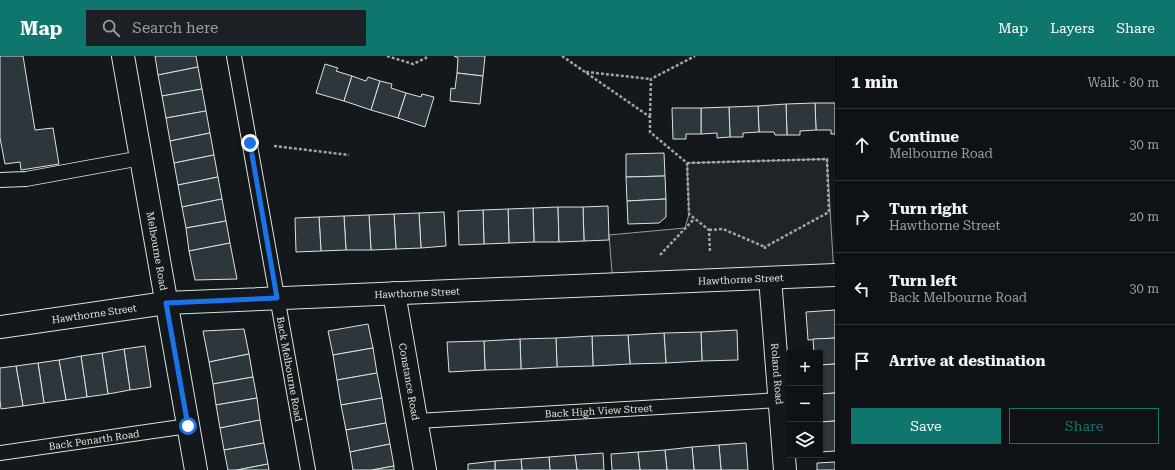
<!DOCTYPE html>
<meta charset="utf-8">
<style>
body{margin:0;font-family:"Roboto Serif",serif;background:#1d2022;color:#f1f3f6}
.controls{position:absolute;right:12px;bottom:12px;display:grid;overflow:hidden;border-radius:0px;box-shadow:0 1px 3px #0004}
.controls button{width:36px;height:36px;display:grid;place-items:center;padding:0;border:0;border-bottom:1px solid #2f3234;background:#0f1215;color:#f1f3f6;font:20px sans-serif}
.stop{position:absolute;width:12px;height:12px;margin:-9px;border:3px solid #1a73e8;border-radius:50%;background:#fff}
.stop.end{background:#1a73e8;border-color:#fff;box-shadow:0 1px 4px #0008}
.list{margin:0;padding:0;list-style:none}
h2{display:flex;justify-content:space-between;align-items:center;height:52px;margin:0;padding:0 16px;font-size:17px}
h2 small{font-size:13px;font-weight:400;color:#9b9ea0}
.list li{display:grid;grid-template-columns:26px 1fr auto;gap:12px;align-items:center;box-sizing:border-box;height:72px;padding:0 16px;border-top:1px solid #2f3234}
.list b{display:block;font-size:15px;white-space:nowrap}
.list p{margin:0;font-size:13px;white-space:nowrap;color:#9b9ea0}
.list em{font-size:13px;font-style:normal;color:#9b9ea0}
.actions{display:flex;gap:8px;padding:12px 16px}
.actions a{flex:1;padding:9px 0;border:1px solid #0f766e;border-radius:0px;text-align:center;font-size:14px;color:#0f766e}
.actions .main{background:#0f766e;color:#fff}
.icon{flex:none;width:22px;height:22px;fill:none;stroke:currentColor;stroke-width:2;stroke-linecap:round;stroke-linejoin:round}
.map{position:relative;flex:none;width:835px;height:414px;overflow:hidden}
header{display:flex;align-items:center;gap:24px;box-sizing:border-box;height:56px;padding:0 20px;background:#0f766e;color:#fff}
header strong{font-size:19px}
nav{display:flex;gap:22px;margin-inline-start:auto;font-size:14px}
.search{width:280px;height:36px;background:#1d2022;display:flex;align-items:center;gap:10px;box-sizing:border-box;padding:0 14px;border-radius:0px;color:#9b9ea0;font-size:15px}
main{display:flex}
aside{flex:1;background:#0f1215}
.map>svg:first-child{display:block}
.green{fill:#202428;stroke:#939e99}
.building{fill:#2c363c;stroke:#d8e6dc}
.lines{fill:none;stroke-linecap:round;stroke-linejoin:round}
.service-casing{stroke:#d8e6dc;stroke-width:16}
.minor-casing{stroke:#d8e6dc;stroke-width:24}
.path{stroke:#9da8a2;stroke-width:2.5;stroke-dasharray:3 2;stroke-linecap:butt}
.service{stroke:#14181c;stroke-width:14}
.minor{stroke:#14181c;stroke-width:22}
.route{stroke:#1a73e8;stroke-width:5}
.labels{text-anchor:middle;stroke-width:3;stroke-linejoin:round;paint-order:stroke}
.street-label{font-size:10px;fill:#d8e6dc;stroke:#14181c}
</style>
<header>
<strong>Map</strong>
<div class="search"><svg class="icon" aria-label="search" viewBox="0 0 24 24"><circle cx="10" cy="10" r="6"/><path d="M15 15l6 6"/></svg>Search here</div>
<nav><a>Map</a><a>Layers</a><a>Share</a></nav>
</header>
<main>
<div class="map">
<svg width="835" height="414" viewBox="0 0 835 414">
<rect width="100%" height="100%" fill="#14181c"/>
<polygon class="green" points="827,103 834,219 613,228 609,179 685,172 689,158 687,107"/>
<g class="building">
<polygon points="0,0 23,0 35,74 53,72 59,108 21,114 20,106 5,108 0,82"/>
<polygon points="155,0 196,0 198,11 158,19"/>
<polygon points="454,0 485,0 483,20 457,17 458,2"/>
<polygon points="325,8 338,12 336,15 352,20 344,45 316,37"/>
<polygon points="198,11 202,33 162,40 158,19"/>
<polygon points="457,17 483,20 480,48 450,45 451,32 455,33"/>
<polygon points="352,20 366,25 368,21 380,25 371,54 344,45"/>
<polygon points="380,25 392,28 391,32 406,37 398,62 371,54"/>
<polygon points="202,33 206,55 166,62 162,40"/>
<polygon points="406,37 421,41 422,38 434,41 425,71 398,62"/>
<polygon points="815,47 835,47 835,78 831,78 831,74 816,74"/>
<polygon points="815,47 816,74 800,75 800,79 787,79 786,48"/>
<polygon points="786,48 787,79 775,79 774,76 759,76 758,50"/>
<polygon points="758,50 759,76 743,77 743,81 730,81 729,51"/>
<polygon points="729,51 730,81 717,82 717,77 701,78 701,52"/>
<polygon points="672,52 701,52 701,78 686,78 686,83 673,83"/>
<polygon points="206,55 210,77 170,85 166,62"/>
<polygon points="210,77 214,99 174,107 170,85"/>
<polygon points="664,97 665,120 626,121 626,98"/>
<polygon points="214,99 218,121 178,129 174,107"/>
<polygon points="665,120 666,143 627,145 626,121"/>
<polygon points="218,121 222,143 182,151 178,129"/>
<polygon points="222,143 226,165 186,172 182,151"/>
<polygon points="666,143 666,161 659,167 628,168 627,145"/>
<polygon points="608,150 609,184 584,185 583,151"/>
<polygon points="558,151 559,186 534,186 533,152"/>
<polygon points="558,151 583,151 584,185 559,186"/>
<polygon points="533,152 534,186 509,187 508,153"/>
<polygon points="508,153 509,187 484,188 483,154"/>
<polygon points="483,154 484,188 459,189 458,155"/>
<polygon points="444,156 446,190 421,192 419,157"/>
<polygon points="419,157 421,192 396,193 394,158"/>
<polygon points="394,158 396,193 371,194 369,159"/>
<polygon points="369,159 371,194 346,194 344,160"/>
<polygon points="344,160 346,194 321,195 319,161"/>
<polygon points="319,161 321,195 296,196 295,162"/>
<polygon points="226,165 230,187 189,195 186,172"/>
<polygon points="230,187 237,223 195,224 189,195"/>
<polygon points="835,254 835,282 808,284 806,256"/>
<polygon points="368,268 373,292 333,299 328,275"/>
<polygon points="244,273 249,298 209,306 203,275"/>
<polygon points="737,274 738,304 702,305 701,276"/>
<polygon points="701,276 702,305 666,307 664,277"/>
<polygon points="664,277 666,307 630,308 628,279"/>
<polygon points="628,279 630,308 593,310 592,280"/>
<polygon points="592,280 593,310 557,311 556,282"/>
<polygon points="556,282 557,311 521,313 520,283"/>
<polygon points="835,282 835,308 820,309 820,297 814,297 813,283"/>
<polygon points="520,283 521,313 485,314 484,285"/>
<polygon points="484,285 485,314 449,316 447,286"/>
<polygon points="145,290 151,331 130,334 124,293"/>
<polygon points="373,292 377,317 337,324 333,299"/>
<polygon points="124,293 130,334 108,338 102,297"/>
<polygon points="102,297 108,338 87,341 81,300"/>
<polygon points="249,298 253,321 213,328 209,306"/>
<polygon points="81,300 87,341 66,344 59,304"/>
<polygon points="59,304 66,344 44,347 38,307"/>
<polygon points="38,307 44,347 23,350 16,310"/>
<polygon points="835,308 835,337 820,338 820,309"/>
<polygon points="16,310 23,350 1,353 0,344 0,312"/>
<polygon points="377,317 382,342 341,349 337,324"/>
<polygon points="253,321 257,342 216,349 213,328"/>
<polygon points="835,337 835,365 820,366 820,338"/>
<polygon points="257,342 260,364 220,372 216,349"/>
<polygon points="382,342 386,367 346,374 341,349"/>
<polygon points="260,364 264,387 224,394 220,372"/>
<polygon points="835,365 835,395 820,396 820,366"/>
<polygon points="386,367 390,388 350,396 346,374"/>
<polygon points="264,387 268,408 237,414 228,414 224,394"/>
<polygon points="746,387 748,414 721,414 719,389"/>
<polygon points="390,388 394,410 372,414 353,414 350,396"/>
<polygon points="719,389 721,414 694,414 692,391"/>
<polygon points="692,391 694,414 667,414 665,394"/>
<polygon points="665,394 667,414 640,414 638,396"/>
<polygon points="638,396 640,414 612,414 611,398"/>
<polygon points="603,397 604,414 577,414 575,399"/>
<polygon points="575,399 577,414 550,414 549,401"/>
<polygon points="549,401 550,414 522,414 521,403"/>
<polygon points="521,403 522,414 495,414 495,405"/>
<polygon points="495,405 495,414 468,414 468,408"/>
<polygon points="835,406 835,414 817,414 817,407"/>
<polygon points="268,408 269,414 237,414"/>
<polygon points="394,410 394,414 372,414"/>
</g>
<g class="lines">
<defs>
<g id="service">
<path id="s1" d="M234,0L308,414"/>
<polyline points="0,124 26,123 141,102"/>
<path id="s2" d="M417,365L780,344"/>
<path id="s3" d="M0,397L188,370"/>
</g>
<g id="minor">
<path id="s4" d="M123,0L196,414"/>
<path id="s5" d="M770,222L785,414"/>
<path id="s6" d="M394,237L425,414"/>
<path id="s7" d="M0,271L166,247L835,219"/>
</g>
</defs>
<use href="#service" class="service-casing"/>
<use href="#minor" class="minor-casing"/>
<g class="path">
<polyline points="387,0 413,8 426,2 426,0"/>
<polyline points="562,0 650,61 650,76 687,107 689,158 709,174 710,197"/>
<polyline points="586,16 651,23"/>
<polyline points="650,60 651,23 695,0"/>
<polyline points="274,90 349,99"/>
<polyline points="687,107 827,103 829,156 765,191 765,195"/>
<polyline points="709,174 723,173 765,191"/>
<polyline points="660,199 694,163"/>
</g>
<use href="#service" class="service"/>
<use href="#minor" class="minor"/>
</g>
<g class="lines">
<polyline class="route" points="188,370 166,247 277,242 250,87"/>
</g>
<g class="labels">
<g class="street-label">
<text dy="4" stroke="none"><textPath href="#s4" startOffset="198">Melbourne Road</textPath></text>
<text dy="4" stroke="none"><textPath href="#s7" startOffset="743">Hawthorne Street</textPath></text>
<text dy="4" stroke="none"><textPath href="#s7" startOffset="419">Hawthorne Street</textPath></text>
<text dy="4" stroke="none"><textPath href="#s7" startOffset="95">Hawthorne Street</textPath></text>
<text dy="4" stroke="none"><textPath href="#s1" startOffset="318">Back Melbourne Road</textPath></text>
<text dy="4" stroke="none"><textPath href="#s5" startOffset="96">Roland Road</textPath></text>
<text dy="4" stroke="none"><textPath href="#s6" startOffset="90">Constance Road</textPath></text>
<text dy="4" stroke="none"><textPath href="#s2" startOffset="182">Back High View Street</textPath></text>
<text dy="4" stroke="none"><textPath href="#s3" startOffset="95">Back Penarth Road</textPath></text>
</g>
</g>
</svg>
<div class="controls">
<button>+</button>
<button>−</button>
<button><svg class="icon" aria-label="layers" viewBox="0 0 24 24"><path d="M12 4l9 5-9 5-9-5zM3 14l9 5 9-5"/></svg></button>
</div>
<div class="stop" style="left:188px;top:370px"></div>
<div class="stop end" style="left:250px;top:87px"></div>
</div>
<aside>
<h2>1 min<small>Walk · 80 m</small></h2>
<ul class="list">
<li><svg class="icon" aria-label="ahead" viewBox="0 0 24 24"><path d="M12 20V5M6 11l6-6 6 6"/></svg><div><b>Continue</b><p>Melbourne Road</p></div><em>30 m</em></li>
<li><svg class="icon" aria-label="right" viewBox="0 0 24 24"><path d="M7 20v-9h11M14 6l5 5-5 5"/></svg><div><b>Turn right</b><p>Hawthorne Street</p></div><em>20 m</em></li>
<li><svg class="icon" aria-label="left" viewBox="0 0 24 24"><path d="M17 20v-9H6M10 6l-5 5 5 5"/></svg><div><b>Turn left</b><p>Back Melbourne Road</p></div><em>30 m</em></li>
<li><svg class="icon" aria-label="arrive" viewBox="0 0 24 24"><path d="M6 21V4h12l-3 4 3 4H6"/></svg><div><b>Arrive at destination</b></div></li>
</ul>
<div class="actions"><a class="main">Save</a><a>Share</a></div>
</aside>
</main>
